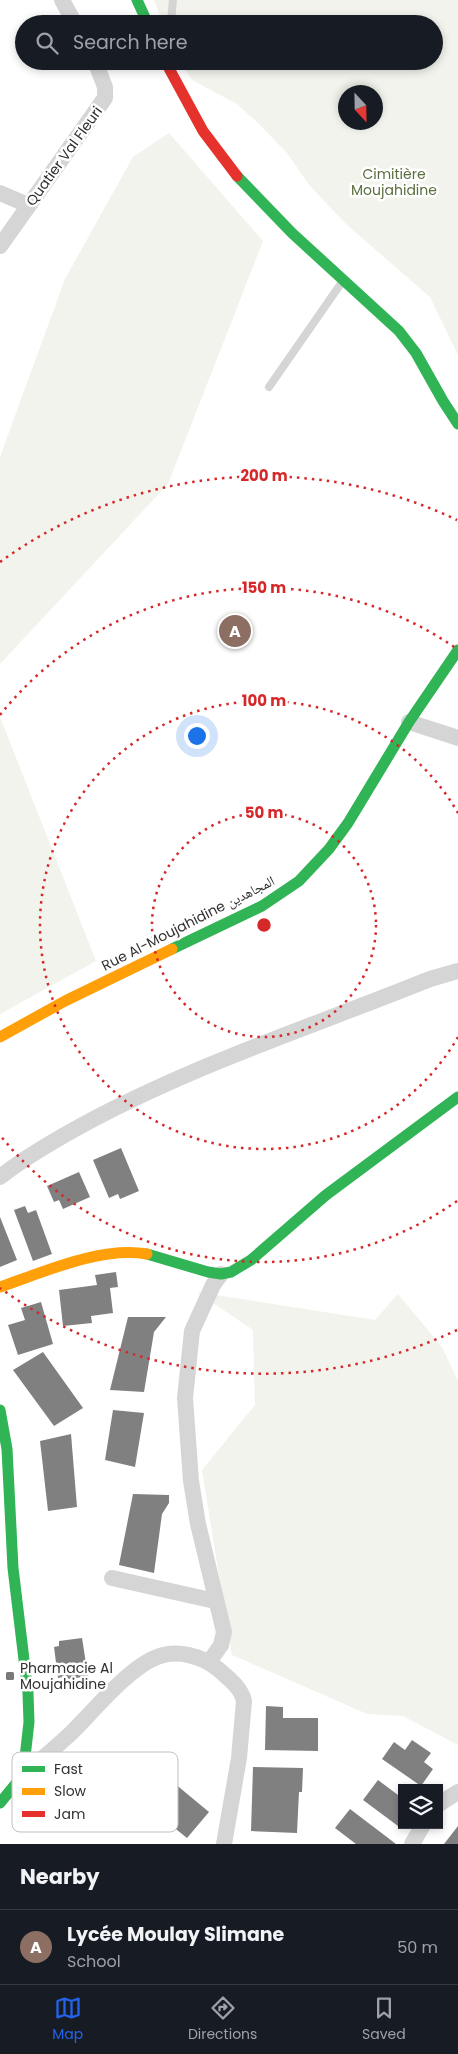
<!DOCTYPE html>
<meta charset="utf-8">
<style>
body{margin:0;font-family:Poppins,"Noto Naskh Arabic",sans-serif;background:#20242c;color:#f1f3f6}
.controls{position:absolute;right:15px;bottom:15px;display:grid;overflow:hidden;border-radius:0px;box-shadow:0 2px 8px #0003}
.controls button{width:45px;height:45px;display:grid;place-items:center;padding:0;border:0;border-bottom:1px solid #363941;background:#171b24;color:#f1f3f6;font:25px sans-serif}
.compass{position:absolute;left:338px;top:85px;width:45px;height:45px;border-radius:50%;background:#171b24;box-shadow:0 2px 8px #0003;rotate:158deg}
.you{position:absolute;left:196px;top:735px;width:18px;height:18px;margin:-12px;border:4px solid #fff;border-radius:50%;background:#1a73e8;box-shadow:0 0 0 8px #1a73e833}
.badge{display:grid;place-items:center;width:32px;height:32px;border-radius:50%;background:#2563eb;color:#fff;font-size:16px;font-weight:700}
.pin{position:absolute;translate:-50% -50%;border:2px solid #fff;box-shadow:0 1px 5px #0006}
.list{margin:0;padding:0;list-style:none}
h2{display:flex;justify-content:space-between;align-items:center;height:65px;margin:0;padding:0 20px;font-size:21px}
h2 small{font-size:16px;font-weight:400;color:#9ea1a6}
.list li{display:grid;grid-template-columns:32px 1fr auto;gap:15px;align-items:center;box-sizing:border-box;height:75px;padding:0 20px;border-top:1px solid #363941}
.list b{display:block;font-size:19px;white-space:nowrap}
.list p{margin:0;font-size:16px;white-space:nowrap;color:#9ea1a6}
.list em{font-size:16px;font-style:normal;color:#9ea1a6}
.icon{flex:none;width:28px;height:28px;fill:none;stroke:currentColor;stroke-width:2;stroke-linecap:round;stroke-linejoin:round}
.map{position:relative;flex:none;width:458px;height:1844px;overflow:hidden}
.search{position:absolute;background:#171b24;box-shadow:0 2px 8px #0003;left:15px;right:15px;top:15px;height:55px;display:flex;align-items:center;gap:12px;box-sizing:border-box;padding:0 18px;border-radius:28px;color:#9ea1a6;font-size:19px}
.sheet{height:140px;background:#171b24}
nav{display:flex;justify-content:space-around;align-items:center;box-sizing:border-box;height:70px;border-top:1px solid #363941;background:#171b24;font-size:14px;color:#9ea1a6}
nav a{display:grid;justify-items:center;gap:2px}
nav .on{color:#2563eb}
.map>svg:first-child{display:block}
.green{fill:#f1f3ec;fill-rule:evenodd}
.building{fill:#808080}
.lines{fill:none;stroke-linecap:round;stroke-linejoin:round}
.lane{stroke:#d5d5d5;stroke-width:8}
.street{stroke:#d5d5d5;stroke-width:16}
.fast{stroke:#30b455;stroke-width:11}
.slow{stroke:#ff9f0a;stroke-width:11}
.jam{stroke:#e5322d;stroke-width:11}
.ring{fill:none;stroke:#d62828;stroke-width:2.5;stroke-dasharray:2.5 5}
.poi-dot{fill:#797979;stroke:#fff;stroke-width:2}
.labels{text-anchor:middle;stroke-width:5;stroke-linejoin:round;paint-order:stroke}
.street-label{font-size:14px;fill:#313131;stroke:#fff}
.park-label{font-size:14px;fill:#5a6d3e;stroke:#fff}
.poi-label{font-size:14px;fill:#313131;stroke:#fff;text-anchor:start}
.key{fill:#fff;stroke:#c1c1c1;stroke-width:1}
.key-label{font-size:14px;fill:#313131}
.centre{fill:#d62828;stroke:#fff;stroke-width:2.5}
.ring-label{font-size:15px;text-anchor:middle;font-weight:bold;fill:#d62828;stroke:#fff;stroke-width:5;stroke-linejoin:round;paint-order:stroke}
</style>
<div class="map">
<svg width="458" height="1844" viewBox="0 0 458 1844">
<rect width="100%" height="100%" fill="#fff"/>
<g class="green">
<path d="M154,0H458V355L430,297L347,225L310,186L287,153L258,123L237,104L192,80L180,61H434V24H163ZM346,92H376V122H346Z"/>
<polygon points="169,133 263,241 168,484 0,664 0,457 65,279 133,157"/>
<polygon points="0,717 96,961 0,1014"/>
<polygon points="197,1292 375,1320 398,1294 442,1347 458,1381 458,1745 403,1716 367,1714 232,1655 202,1470 255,1405 253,1330"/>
</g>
<g class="building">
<polygon points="121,1148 139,1191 120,1199 118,1194 109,1198 93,1160"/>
<polygon points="79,1172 90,1197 63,1209 59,1200 54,1202 47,1186"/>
<polygon points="25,1206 28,1213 36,1210 52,1254 33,1261 14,1210"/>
<polygon points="0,1217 17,1260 0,1267"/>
<polygon points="116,1272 118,1287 110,1288 113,1313 91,1316 92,1323 63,1326 59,1290 97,1285 95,1275"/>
<polygon points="41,1302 53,1344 18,1355 8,1325 25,1320 21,1308"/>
<polygon points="128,1317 166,1317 154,1332 144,1392 110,1390"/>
<polygon points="43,1352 83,1408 54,1426 13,1370"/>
<polygon points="113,1410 144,1413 135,1467 105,1460"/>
<polygon points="71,1434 77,1507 48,1511 40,1441"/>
<polygon points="133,1494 169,1495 169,1503 162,1514 154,1573 119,1565"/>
<polygon points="82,1638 88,1676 64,1680 63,1677 58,1678 54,1647 59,1646 59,1641"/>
<polygon points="266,1706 283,1707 283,1718 318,1718 318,1751 265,1750"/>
<polygon points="412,1740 431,1753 424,1762 433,1769 421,1786 382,1759 394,1742 405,1750"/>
<polygon points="253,1767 303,1768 302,1792 299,1792 297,1833 251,1831"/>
<polygon points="168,1778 209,1812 187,1838 146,1805"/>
<polygon points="378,1780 402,1798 402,1822 398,1826 363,1800"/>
<polygon points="350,1809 396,1844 356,1844 335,1828"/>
<polygon points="458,1826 458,1844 444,1844"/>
</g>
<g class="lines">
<g class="lane">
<polyline points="169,24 171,21 173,0"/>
<polyline points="269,387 342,282"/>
</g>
<g class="street">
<polyline points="62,0 75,24"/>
<polyline points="0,193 28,205"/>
<polyline points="0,246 105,98 105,87 95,61"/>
<polyline points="409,722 458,738"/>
<path d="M0,1177C24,1158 50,1143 77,1128C189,1066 311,1027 430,979L458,971"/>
<polyline points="112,1578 215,1601"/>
<polyline points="209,1662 221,1645 224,1632 198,1524 191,1481 185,1398 192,1331 213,1285 221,1274"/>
<path d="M23,1775C38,1762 54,1749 69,1735C92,1713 128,1668 157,1657C177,1649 202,1656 218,1669C228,1678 241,1687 244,1701L239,1758L224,1844"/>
<polyline points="439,1804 458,1792"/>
<polyline points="412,1844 423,1825"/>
</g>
<g class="fast">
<polyline points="137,0 148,24"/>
<polyline points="237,176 292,233 399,331 416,353 443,401 458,424"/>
<polyline points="172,949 262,906 299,881 329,849 348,823 409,722 458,650"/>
<polyline points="147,1254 208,1272 221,1274 231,1272 251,1260 326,1195 458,1097"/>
<polyline points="0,1410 7,1449 13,1568 28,1693 29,1722 23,1775 0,1803"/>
</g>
<g class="slow">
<polyline points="0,1037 65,1001 172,949"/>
<path d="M0,1287C44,1272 101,1246 147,1254"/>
</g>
<polyline class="jam" points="165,61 203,131 237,176"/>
</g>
<g class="ring">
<circle cx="264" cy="925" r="112"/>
<path d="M458 1037A224 224 0 1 1 458 813"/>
<path d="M457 1201A337 337 0 0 1 0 1135M0 715A337 337 0 0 1 457 649"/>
<path d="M457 1330A449 449 0 0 1 0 1288M0 562A449 449 0 0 1 457 520"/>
</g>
<rect class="poi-dot" x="5" y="1671" width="10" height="10" rx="2.5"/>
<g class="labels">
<g class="street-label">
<text transform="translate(64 156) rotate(-54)" y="5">Quatier Val Fleuri</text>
<text transform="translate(188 923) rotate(-27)" y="5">Rue Al-Moujahidine المجاهدين</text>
</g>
<g class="park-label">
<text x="394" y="179">Cimitière<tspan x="394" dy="16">Moujahidine</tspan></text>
</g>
<g class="poi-label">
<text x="20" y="1673">Pharmacie Al<tspan x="20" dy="16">Moujahidine</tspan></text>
</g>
</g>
<rect x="12" y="1752" width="166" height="80" rx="8" class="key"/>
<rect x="22" y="1766" width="23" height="6" fill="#30b455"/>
<rect x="22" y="1788" width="23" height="7" fill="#ff9f0a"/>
<rect x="22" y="1811" width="23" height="6" fill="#e5322d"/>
<g class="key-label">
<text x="54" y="1774">Fast</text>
<text x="54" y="1796">Slow</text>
<text x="54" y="1819">Jam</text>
</g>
<circle cx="264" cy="925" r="8" class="centre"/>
<g class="ring-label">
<text x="264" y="481">200 m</text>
<text x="264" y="593">150 m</text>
<text x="264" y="706">100 m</text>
<text x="264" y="818">50 m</text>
</g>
</svg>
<div class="controls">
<button><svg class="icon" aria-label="layers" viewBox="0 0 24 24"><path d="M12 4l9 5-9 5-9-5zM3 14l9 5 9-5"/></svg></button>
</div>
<svg class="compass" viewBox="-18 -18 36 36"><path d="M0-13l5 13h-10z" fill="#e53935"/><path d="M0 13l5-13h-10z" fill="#9ea1a6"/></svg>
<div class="you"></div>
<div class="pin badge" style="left:235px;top:631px;background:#8d6e63">A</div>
<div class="search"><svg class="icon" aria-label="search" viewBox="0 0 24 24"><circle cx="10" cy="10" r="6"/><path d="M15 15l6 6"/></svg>Search here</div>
</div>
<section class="sheet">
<h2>Nearby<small></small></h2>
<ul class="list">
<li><span class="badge" style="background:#8d6e63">A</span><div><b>Lycée Moulay Slimane</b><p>School</p></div><em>50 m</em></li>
</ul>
</section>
<nav>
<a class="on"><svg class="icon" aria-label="map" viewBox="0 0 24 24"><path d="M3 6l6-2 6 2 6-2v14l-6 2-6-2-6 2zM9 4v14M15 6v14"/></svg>Map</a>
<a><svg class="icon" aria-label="directions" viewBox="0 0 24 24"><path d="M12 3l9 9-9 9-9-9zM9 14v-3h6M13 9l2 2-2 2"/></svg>Directions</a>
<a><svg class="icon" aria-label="saved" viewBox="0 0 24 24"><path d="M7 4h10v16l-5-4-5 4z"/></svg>Saved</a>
</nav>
